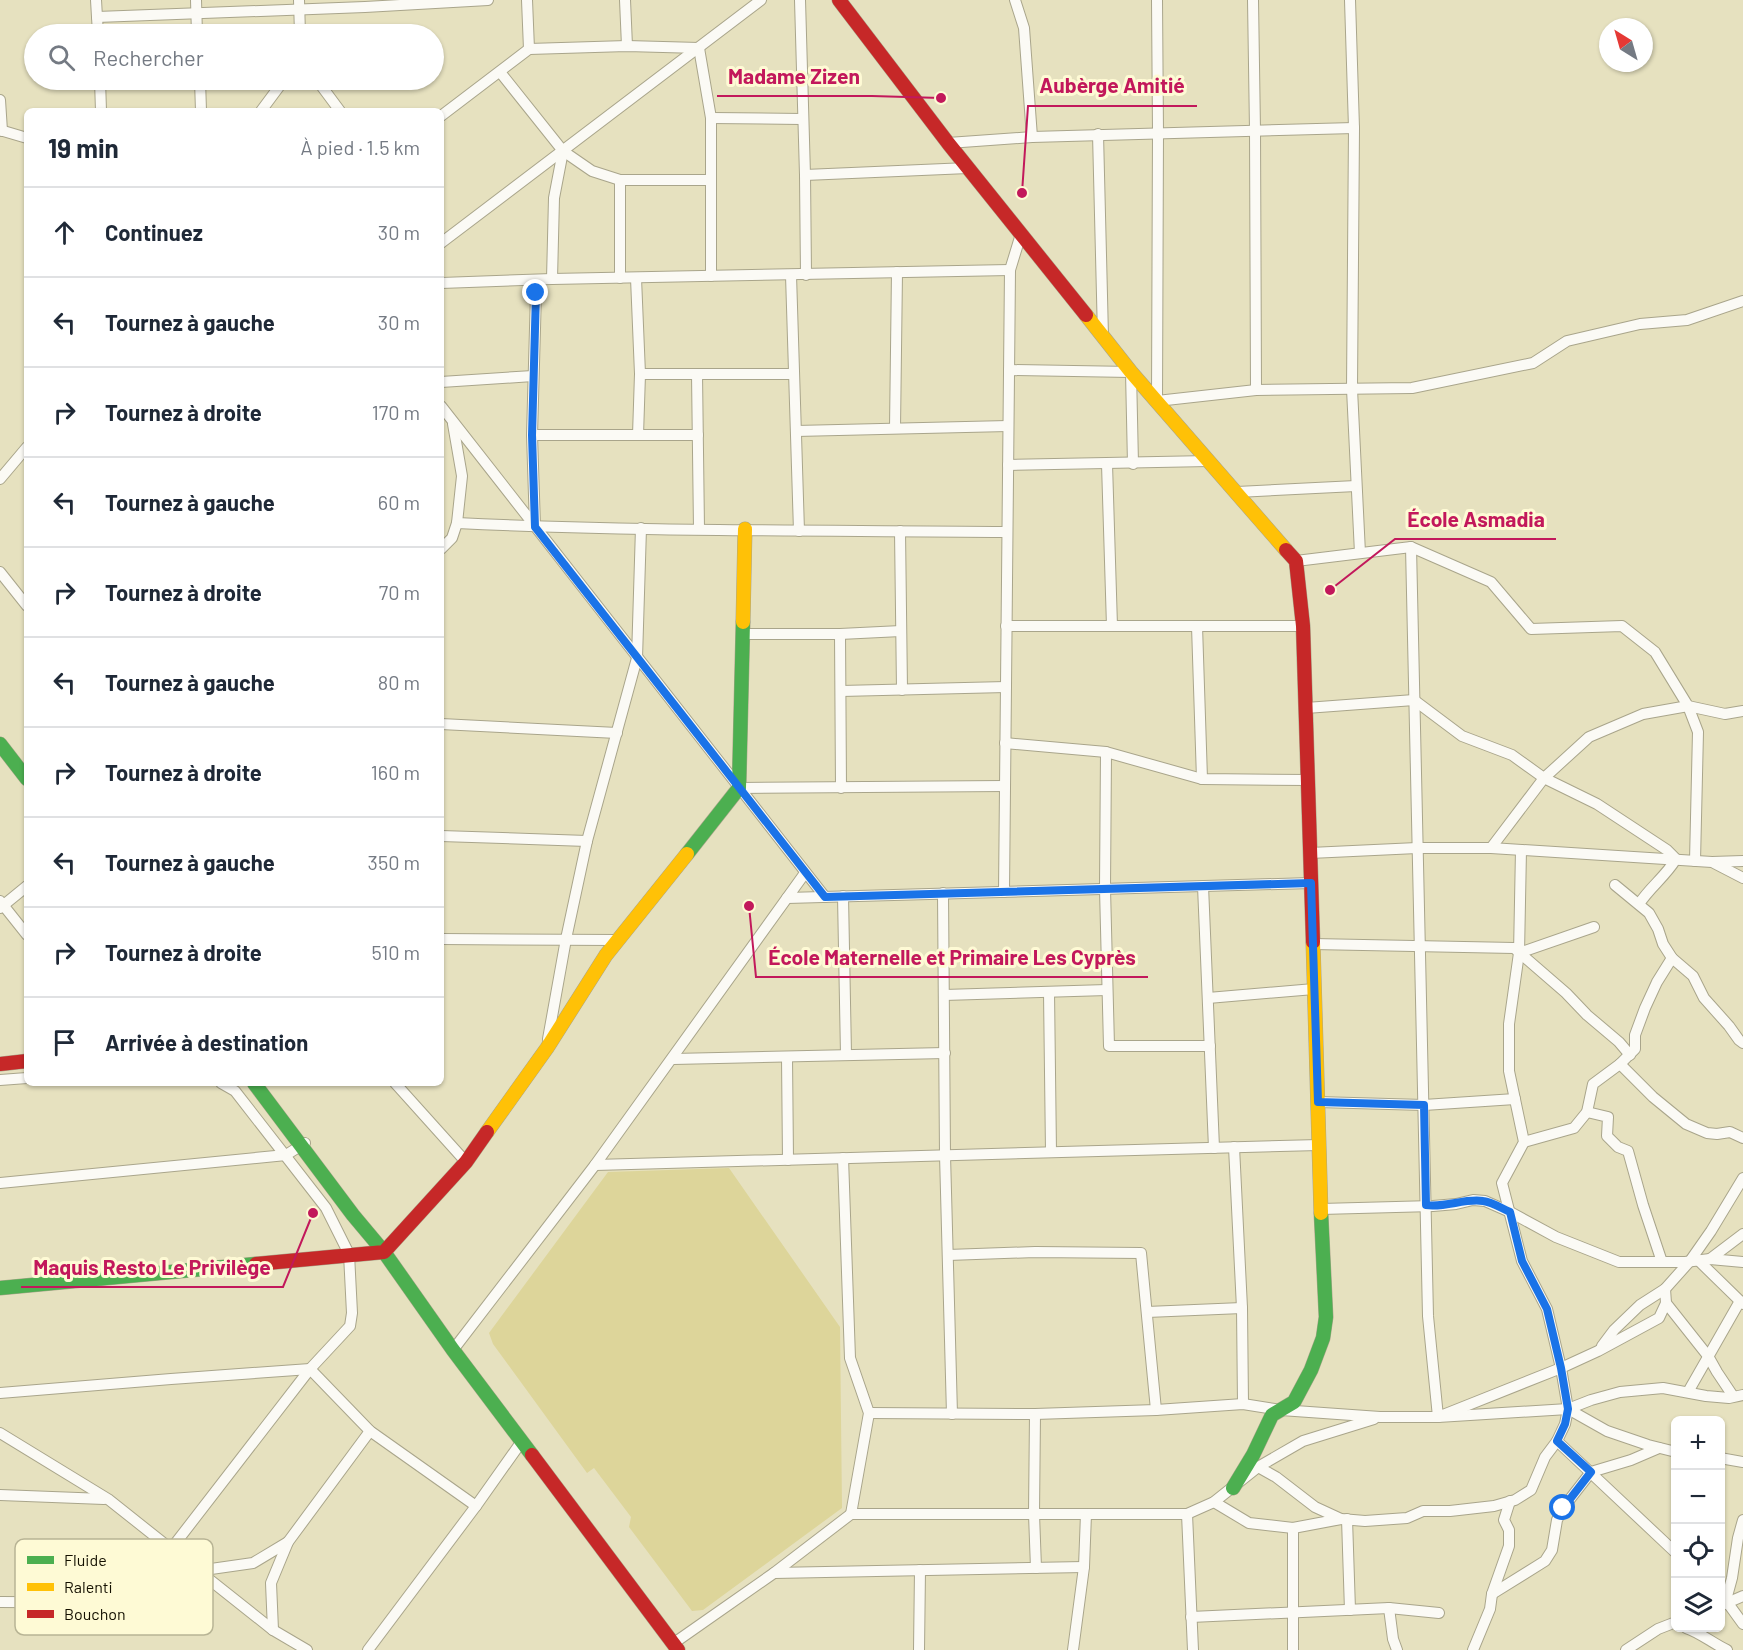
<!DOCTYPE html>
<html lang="fr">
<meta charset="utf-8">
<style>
body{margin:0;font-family:Barlow,sans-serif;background:#f6f6f7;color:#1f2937}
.controls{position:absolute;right:18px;bottom:18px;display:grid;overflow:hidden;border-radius:9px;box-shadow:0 2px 4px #0004}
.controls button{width:54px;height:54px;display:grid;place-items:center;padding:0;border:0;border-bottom:2px solid #e0e1e3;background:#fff;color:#1f2937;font:30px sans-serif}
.compass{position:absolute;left:1599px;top:18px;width:54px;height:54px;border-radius:50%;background:#fff;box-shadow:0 2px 4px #0004;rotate:323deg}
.stop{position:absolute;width:18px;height:18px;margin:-14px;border:4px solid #1a73e8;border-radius:50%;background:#fff}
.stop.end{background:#1a73e8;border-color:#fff;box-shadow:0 2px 6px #0008}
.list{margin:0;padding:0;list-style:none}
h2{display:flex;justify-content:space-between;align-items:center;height:78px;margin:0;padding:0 24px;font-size:26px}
h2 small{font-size:20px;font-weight:400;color:#747a83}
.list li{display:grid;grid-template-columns:39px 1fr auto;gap:18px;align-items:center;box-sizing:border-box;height:90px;padding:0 24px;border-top:2px solid #e0e1e3}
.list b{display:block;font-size:22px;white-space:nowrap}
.list em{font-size:20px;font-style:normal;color:#747a83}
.icon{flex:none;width:33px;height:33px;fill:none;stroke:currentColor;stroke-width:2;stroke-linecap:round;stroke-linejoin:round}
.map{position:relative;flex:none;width:1743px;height:1650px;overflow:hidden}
.search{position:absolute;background:#fff;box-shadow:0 2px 4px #0004;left:24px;top:24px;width:420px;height:66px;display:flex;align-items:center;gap:15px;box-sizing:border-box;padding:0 21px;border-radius:33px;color:#747a83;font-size:22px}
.panel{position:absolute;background:#fff;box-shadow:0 2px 4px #0004;left:24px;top:108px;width:420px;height:978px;border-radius:9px}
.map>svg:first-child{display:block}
.park{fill:#ddd59a}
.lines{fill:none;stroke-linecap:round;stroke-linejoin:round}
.street-casing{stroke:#a9a58b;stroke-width:12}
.fast-casing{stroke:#a9a58b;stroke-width:15}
.slow-casing{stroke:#a9a58b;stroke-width:15}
.jam-casing{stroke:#a9a58b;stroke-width:15}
.street{stroke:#fbfaf5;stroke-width:10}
.fast{stroke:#4caf50;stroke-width:14}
.slow{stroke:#ffc107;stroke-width:14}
.jam{stroke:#c62828;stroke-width:14}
.route{stroke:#1a73e8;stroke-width:8}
.key{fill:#fefad5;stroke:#b8b495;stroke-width:1.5}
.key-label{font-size:16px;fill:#141000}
.leader{fill:none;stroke:#c2185b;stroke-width:2}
.callout-dot{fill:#c2185b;stroke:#fefad5;stroke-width:2}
.callout-label{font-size:21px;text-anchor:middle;font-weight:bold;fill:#c2185b;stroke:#fefad5;stroke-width:6;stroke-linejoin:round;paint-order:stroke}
</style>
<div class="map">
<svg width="1743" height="1650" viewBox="0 0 1743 1650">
<rect width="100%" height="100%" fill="#e6e1bf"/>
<polygon class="park" points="729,1168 840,1327 842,1508 703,1610 692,1611 629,1527 631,1517 594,1468 587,1473 493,1344 489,1333 608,1172"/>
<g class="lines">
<defs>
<g id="street">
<polyline points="96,0 98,34"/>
<polyline points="196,0 197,34"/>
<polyline points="299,0 300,34"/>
<polyline points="527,0 529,49"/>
<polyline points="625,0 627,46"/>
<polyline points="800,0 805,175 806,275"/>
<polyline points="1015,0 1024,28 1032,137"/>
<polyline points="1157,0 1158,132 1157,401 1256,390 1412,388 1533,363 1567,341 1640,324 1687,320 1743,301"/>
<polyline points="1253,0 1255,130 1256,390"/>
<polyline points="1350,0 1354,128 1352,389 1360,553"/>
<polyline points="97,17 365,7 488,0"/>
<polyline points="500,72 563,151 592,171 620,180 711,180"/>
<polyline points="100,80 101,111"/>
<polyline points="200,80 201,111"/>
<polyline points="317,80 340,111"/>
<polyline points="0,100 2,131"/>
<polyline points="261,111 284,80"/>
<polyline points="441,116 529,49 627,46 699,48 711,118 711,276"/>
<polyline points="711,118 802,119"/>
<polyline points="0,130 27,138"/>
<polyline points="1098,134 1103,336"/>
<polyline points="948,143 1032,137 1354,128"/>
<polyline points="805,175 968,168"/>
<polyline points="441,243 761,0"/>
<polyline points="791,275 799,531"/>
<polyline points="620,278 620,180"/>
<polyline points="636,278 640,374 638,435"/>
<polyline points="552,279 554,198 563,151"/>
<polyline points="441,283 552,279 1010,270"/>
<polyline points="1009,370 1131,372 1133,464"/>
<polyline points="640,374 794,374"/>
<polyline points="697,374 699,529"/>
<polyline points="441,382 533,376"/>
<polyline points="441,406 825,897"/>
<polyline points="895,428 897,272"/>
<polyline points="796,431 1008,426"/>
<polyline points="532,435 698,435"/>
<polyline points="1107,464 1112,626"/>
<polyline points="1008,465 1209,461"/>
<polyline points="0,479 27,447"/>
<polyline points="1237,492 1356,486"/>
<path d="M457,523C640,532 824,530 1007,532"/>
<polyline points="535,526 532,435 536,293 538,280"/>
<polyline points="900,531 902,690"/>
<polyline points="1411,547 1428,1316 1438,1417 1561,1368 1598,1351 1659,1318 1666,1303 1665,1289"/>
<polyline points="441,549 452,538 457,523 462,476 453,424"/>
<polyline points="1296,561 1411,547 1491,582 1531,629 1622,626 1655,652 1688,706 1698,732 1695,861"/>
<polyline points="0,572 27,606"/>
<polyline points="1006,626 1303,626"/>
<polyline points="1197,626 1202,779"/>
<polyline points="742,634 840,634 901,631"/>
<polyline points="840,634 841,788"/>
<polyline points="841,691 1006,687"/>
<path d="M1306,708L1414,700L1462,736L1512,755L1544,778L1597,804L1667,850L1676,859C1665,877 1650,887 1639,904"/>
<polyline points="441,724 617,733"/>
<polyline points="1005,743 1106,752 1202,779 1308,780"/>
<polyline points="1106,752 1105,889 1109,1046 1210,1046"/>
<polyline points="739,788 1005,786"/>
<polyline points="441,836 587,841"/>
<polyline points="1491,848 1544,778 1589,737 1643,714 1688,706 1725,714 1743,711"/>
<polyline points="1521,850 1519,953 1509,1024 1509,1071 1524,1142 1502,1183 1522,1261 1547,1309 1561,1368 1568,1409 1565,1424 1557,1441 1676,1553"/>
<polyline points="1310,853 1417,848 1491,848 1712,862 1743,861"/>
<polyline points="1714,863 1743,878"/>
<polyline points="1615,885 1649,913 1658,929 1663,944 1672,958 1693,976 1704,998 1729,1026 1739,1040 1743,1043"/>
<polyline points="1203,886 1214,1148"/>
<polyline points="1004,892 1010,270 1021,234"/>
<polyline points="943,893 945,1155 952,1414"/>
<polyline points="843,896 846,1055"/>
<polyline points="787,898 1311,883"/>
<polyline points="0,901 27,935"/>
<polyline points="0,908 27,886"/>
<polyline points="441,939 617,940"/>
<polyline points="1313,944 1514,948 1566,993 1587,1015 1619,1042 1630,1055"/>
<polyline points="1519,953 1594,927"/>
<polyline points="1049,992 1051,1152"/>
<polyline points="944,995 1107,990"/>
<polyline points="1208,998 1314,989"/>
<polyline points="548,1039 566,939 587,841 637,658 641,528"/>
<polyline points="787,1057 788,1160"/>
<polyline points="673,1059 945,1053"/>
<polyline points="1620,1064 1653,1097 1686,1124 1707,1133 1717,1134 1730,1132 1743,1138"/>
<polyline points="0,1080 27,1078"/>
<polyline points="395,1083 466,1162"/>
<polyline points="1318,1102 1424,1105 1515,1099"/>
<polyline points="1587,1112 1608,1117 1607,1136 1618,1147 1628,1151 1643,1205 1662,1262"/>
<polyline points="1524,1142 1574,1128 1587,1112 1593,1084 1620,1064 1635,1049 1635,1035 1645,1008 1657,982 1672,958"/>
<polyline points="1234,1147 1242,1308 1243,1404"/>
<polyline points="843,1158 850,1358 869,1413 851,1514"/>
<polyline points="595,1165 1319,1145"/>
<polyline points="0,1183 286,1155 305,1143"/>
<polyline points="1321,1209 1433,1206 1456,1204 1473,1200 1485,1201 1510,1212 1556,1237 1619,1262 1685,1262 1710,1259 1743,1262"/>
<polyline points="948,1255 1035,1252 1141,1253 1156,1410"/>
<polyline points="1710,1259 1743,1234"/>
<polyline points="1698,1260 1743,1304"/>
<polyline points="1666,1303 1708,1356 1717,1372 1733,1396"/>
<polyline points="1147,1312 1242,1308"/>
<polyline points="1602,1346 1614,1330 1640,1305 1665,1289 1690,1261 1711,1231 1743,1178"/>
<polyline points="453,1350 595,1165 805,873"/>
<polyline points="1688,1392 1740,1301"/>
<polyline points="0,1393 171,1379 310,1369 370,1431 476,1506"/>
<polyline points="1568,1409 1591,1400 1620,1392 1663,1388 1706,1396 1729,1398 1743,1395"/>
<polyline points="869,1413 1035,1414 1156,1410 1243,1404 1281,1410 1380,1417 1438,1417 1568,1409 1607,1431 1648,1445 1676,1452"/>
<polyline points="1035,1414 1034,1514 1036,1568"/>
<polyline points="0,1433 108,1499 273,1630 307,1650"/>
<polyline points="1720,1458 1743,1462"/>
<polyline points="1258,1467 1276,1477 1315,1507 1341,1519 1365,1521 1407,1518 1423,1511 1450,1511 1494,1506 1515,1500 1531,1490 1545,1457 1557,1441"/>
<polyline points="0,1495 104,1499"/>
<polyline points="1214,1502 1249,1523 1293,1528 1341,1519"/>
<polyline points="1187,1514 1193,1650"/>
<polyline points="1347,1519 1350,1610"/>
<polyline points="1293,1528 1293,1650"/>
<polyline points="171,1549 310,1369 350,1326 352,1313 349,1254 326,1208 235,1091 221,1083"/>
<polyline points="774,1573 1084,1567"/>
<polyline points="1492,1594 1545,1561 1552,1550 1557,1520 1563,1508 1591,1472 1631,1460 1659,1448"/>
<polyline points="1722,1595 1743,1624"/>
<polyline points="1726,1600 1732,1578 1738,1538 1743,1520"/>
<polyline points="0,1602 169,1603 197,1571 253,1563 288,1542"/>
<polyline points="1720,1606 1743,1596"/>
<polyline points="1389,1608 1393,1639 1397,1650"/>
<polyline points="1191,1617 1389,1608 1439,1613"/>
<path d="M1686,1628C1701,1633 1712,1643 1727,1650"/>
<polyline points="273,1630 271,1583 288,1542 370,1431"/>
<polyline points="674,1643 774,1573 851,1514 1187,1514 1214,1502 1258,1467 1303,1441 1374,1419"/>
<polyline points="368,1650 476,1506 522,1441"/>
<polyline points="919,1650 920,1570"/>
<polyline points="1073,1650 1084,1567 1086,1514"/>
<polyline points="1473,1650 1490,1609 1492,1594 1509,1546 1509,1530 1504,1520 1510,1501"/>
<polyline points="1626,1650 1658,1629 1676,1622"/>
</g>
<g id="fast">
<polyline points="0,744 27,779"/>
<polyline points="687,854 739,788 743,622"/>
<polyline points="254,1083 353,1215 384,1252 453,1350 532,1455"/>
<polyline points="0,1288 256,1264"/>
<polyline points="1233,1488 1253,1455 1272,1415 1294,1402 1311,1370 1323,1338 1326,1317 1321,1213"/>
</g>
<g id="slow">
<polyline points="1086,315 1131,372 1286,550"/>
<polyline points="743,622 745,529"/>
<polyline points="1313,942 1321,1213"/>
<polyline points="487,1132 547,1048 606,955 687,854"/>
</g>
<g id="jam">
<polyline points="839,0 948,143 1086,315"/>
<polyline points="1286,550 1296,561 1303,626 1313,942"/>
<polyline points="0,1064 27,1061"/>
<polyline points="256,1264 384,1252 466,1162 487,1132"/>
<polyline points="532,1455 678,1650"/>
</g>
</defs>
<use href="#street" class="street-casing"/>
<use href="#fast" class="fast-casing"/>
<use href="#slow" class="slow-casing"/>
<use href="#jam" class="jam-casing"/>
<use href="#street" class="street"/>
<use href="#fast" class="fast"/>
<use href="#slow" class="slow"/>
<use href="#jam" class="jam"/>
</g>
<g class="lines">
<path class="route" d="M536,293L532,435L535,527L825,897L1311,883L1318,1102L1424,1105L1426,1205C1445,1208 1465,1198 1483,1201C1492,1202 1501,1208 1510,1212L1522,1261L1547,1309L1561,1368L1568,1409L1565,1424L1557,1441L1591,1472L1563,1508"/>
</g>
<rect x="15" y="1539" width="198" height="96" rx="9" class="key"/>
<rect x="27" y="1556" width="27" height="8" fill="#4caf50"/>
<rect x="27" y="1583" width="27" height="8" fill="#ffc107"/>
<rect x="27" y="1610" width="27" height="8" fill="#c62828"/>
<g class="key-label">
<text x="64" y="1566">Fluide</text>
<text x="64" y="1593">Ralenti</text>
<text x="64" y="1620">Bouchon</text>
</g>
<path class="leader" d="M941 98L872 96H717M1022 193L1028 106H1197M1330 590L1395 539H1556M749 906L756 977H1148M313 1213L283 1287H21"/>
<g class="callout-dot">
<circle cx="941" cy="98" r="6"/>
<circle cx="1022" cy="193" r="6"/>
<circle cx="1330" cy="590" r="6"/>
<circle cx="749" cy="906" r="6"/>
<circle cx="313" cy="1213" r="6"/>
</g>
<g class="callout-label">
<text x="794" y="84">Madame Zizen</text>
<text x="1112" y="93">Aubèrge Amitié</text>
<text x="1476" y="527">École Asmadia</text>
<text x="952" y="965">École Maternelle et Primaire Les Cyprès</text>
<text x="152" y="1275">Maquis Resto Le Privilège</text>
</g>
</svg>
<div class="controls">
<button>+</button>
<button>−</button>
<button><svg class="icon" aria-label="locate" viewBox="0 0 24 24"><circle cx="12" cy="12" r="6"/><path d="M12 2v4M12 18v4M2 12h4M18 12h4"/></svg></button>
<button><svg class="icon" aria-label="layers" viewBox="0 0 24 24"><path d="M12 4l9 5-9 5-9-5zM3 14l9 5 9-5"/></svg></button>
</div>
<svg class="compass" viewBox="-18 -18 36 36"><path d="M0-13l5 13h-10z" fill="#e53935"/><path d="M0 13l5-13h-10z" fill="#747a83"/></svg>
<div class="stop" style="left:1563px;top:1508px"></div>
<div class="stop end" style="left:536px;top:293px"></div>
<div class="search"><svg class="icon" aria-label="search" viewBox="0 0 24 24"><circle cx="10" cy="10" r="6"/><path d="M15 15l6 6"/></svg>Rechercher</div>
<section class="panel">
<h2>19 min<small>À pied · 1.5 km</small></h2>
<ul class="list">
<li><svg class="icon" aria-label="ahead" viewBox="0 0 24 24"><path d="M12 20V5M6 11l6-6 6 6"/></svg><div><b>Continuez</b></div><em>30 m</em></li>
<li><svg class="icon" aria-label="left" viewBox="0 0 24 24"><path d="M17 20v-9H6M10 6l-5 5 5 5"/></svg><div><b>Tournez à gauche</b></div><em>30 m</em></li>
<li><svg class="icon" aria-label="right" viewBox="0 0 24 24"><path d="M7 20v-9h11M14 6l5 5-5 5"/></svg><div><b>Tournez à droite</b></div><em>170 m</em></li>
<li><svg class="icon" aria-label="left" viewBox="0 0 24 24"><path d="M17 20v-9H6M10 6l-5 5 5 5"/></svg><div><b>Tournez à gauche</b></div><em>60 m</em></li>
<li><svg class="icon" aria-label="right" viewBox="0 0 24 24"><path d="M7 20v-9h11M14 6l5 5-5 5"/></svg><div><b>Tournez à droite</b></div><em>70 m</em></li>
<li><svg class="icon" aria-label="left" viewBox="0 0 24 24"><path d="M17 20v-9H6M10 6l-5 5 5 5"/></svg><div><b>Tournez à gauche</b></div><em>80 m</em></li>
<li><svg class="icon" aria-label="right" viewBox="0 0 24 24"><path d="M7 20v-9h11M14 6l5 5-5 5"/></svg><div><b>Tournez à droite</b></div><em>160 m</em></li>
<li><svg class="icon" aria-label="left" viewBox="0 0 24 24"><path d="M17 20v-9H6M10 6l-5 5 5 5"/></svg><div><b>Tournez à gauche</b></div><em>350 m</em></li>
<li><svg class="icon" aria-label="right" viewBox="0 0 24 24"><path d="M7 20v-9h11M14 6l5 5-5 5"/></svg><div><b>Tournez à droite</b></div><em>510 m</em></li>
<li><svg class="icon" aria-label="arrive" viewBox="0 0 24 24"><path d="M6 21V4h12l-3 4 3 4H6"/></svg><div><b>Arrivée à destination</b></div></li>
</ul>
</section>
</div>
